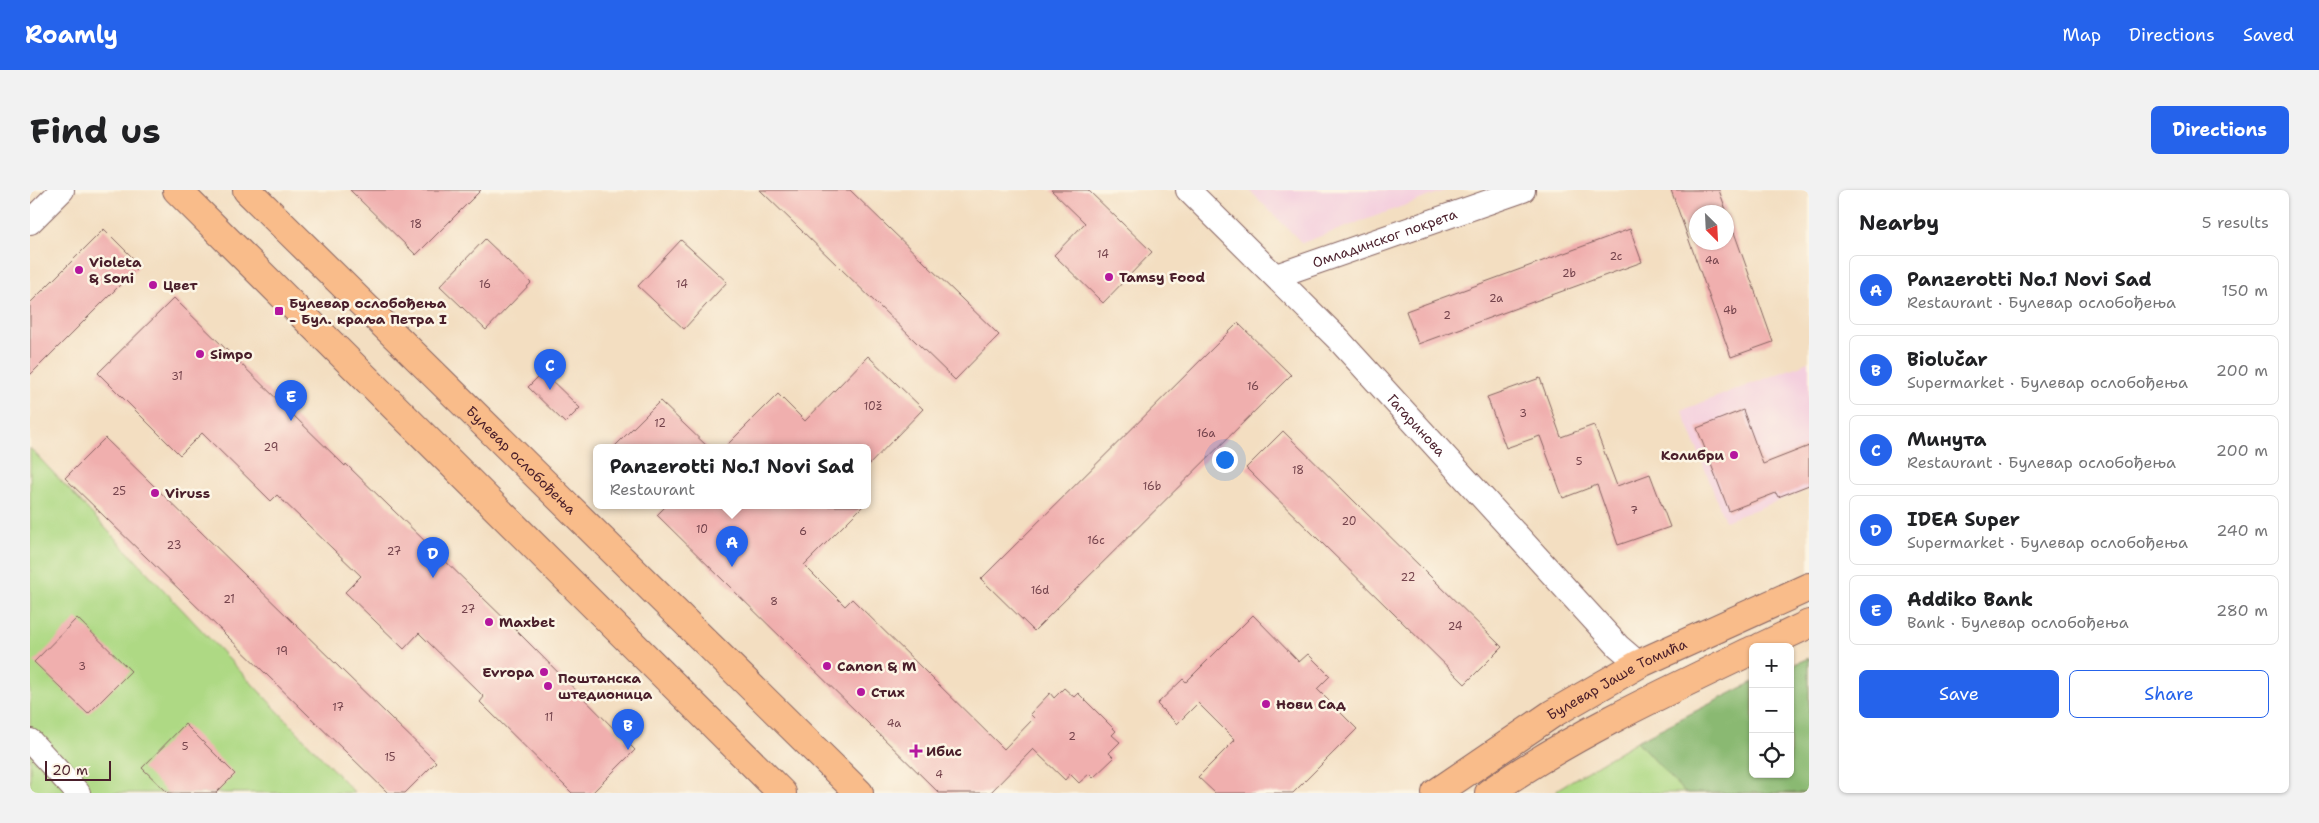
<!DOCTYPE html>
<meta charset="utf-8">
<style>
body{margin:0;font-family:"Shantell Sans",sans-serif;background:#f2f2f2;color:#202124}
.controls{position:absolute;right:15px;bottom:15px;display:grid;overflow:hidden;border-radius:8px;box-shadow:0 1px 4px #0004}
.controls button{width:45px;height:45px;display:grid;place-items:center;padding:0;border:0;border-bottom:1px solid #e0e0e0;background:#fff;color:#202124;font:25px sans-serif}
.compass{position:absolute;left:1659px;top:15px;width:45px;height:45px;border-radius:50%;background:#fff;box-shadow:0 1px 4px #0004;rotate:156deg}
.scale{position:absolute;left:15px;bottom:12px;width:66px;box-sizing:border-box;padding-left:5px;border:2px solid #4a1f2b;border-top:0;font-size:14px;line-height:18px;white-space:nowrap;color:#4a1f2b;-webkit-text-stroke:4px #fcf5e5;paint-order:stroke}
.you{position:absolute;left:1194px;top:269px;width:18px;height:18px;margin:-12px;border:4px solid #fff;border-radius:50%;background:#1a73e8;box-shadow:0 0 0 8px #1a73e833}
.badge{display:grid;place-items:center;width:32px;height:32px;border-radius:50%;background:#2563eb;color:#fff;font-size:16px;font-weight:700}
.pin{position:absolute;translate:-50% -41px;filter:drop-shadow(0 1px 2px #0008)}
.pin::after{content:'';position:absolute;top:26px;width:18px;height:15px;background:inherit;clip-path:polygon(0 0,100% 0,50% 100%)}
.popup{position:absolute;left:563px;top:254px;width:278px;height:65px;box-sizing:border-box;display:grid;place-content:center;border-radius:8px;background:#fff;filter:drop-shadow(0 1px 4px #0005);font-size:16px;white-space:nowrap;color:#757577}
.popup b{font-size:19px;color:#202124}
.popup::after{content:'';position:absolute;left:50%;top:100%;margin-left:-10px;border:10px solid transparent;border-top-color:#fff}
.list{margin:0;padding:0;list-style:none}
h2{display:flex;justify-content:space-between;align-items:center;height:65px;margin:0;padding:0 20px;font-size:21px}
h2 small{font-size:16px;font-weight:400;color:#757577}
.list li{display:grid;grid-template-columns:32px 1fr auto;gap:15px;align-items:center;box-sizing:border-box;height:70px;margin:0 10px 10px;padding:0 10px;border:1px solid #e0e0e0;border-radius:8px}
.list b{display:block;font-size:19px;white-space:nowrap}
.list p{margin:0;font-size:16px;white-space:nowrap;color:#757577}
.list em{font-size:16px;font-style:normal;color:#757577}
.actions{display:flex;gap:10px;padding:15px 20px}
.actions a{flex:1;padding:11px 0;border:1px solid #2563eb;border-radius:8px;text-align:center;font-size:18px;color:#2563eb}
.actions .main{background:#2563eb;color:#fff}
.icon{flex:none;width:28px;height:28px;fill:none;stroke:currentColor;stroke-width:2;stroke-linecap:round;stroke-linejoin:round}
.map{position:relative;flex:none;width:1779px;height:603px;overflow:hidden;border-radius:8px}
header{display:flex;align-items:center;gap:30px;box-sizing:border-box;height:70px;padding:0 25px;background:#2563eb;color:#fff}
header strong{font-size:24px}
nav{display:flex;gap:28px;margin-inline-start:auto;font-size:18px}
.intro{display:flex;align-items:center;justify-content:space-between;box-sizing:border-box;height:120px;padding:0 30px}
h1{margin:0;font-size:35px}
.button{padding:12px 22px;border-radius:8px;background:#2563eb;color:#fff;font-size:18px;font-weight:700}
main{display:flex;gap:30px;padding:0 30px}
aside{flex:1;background:#fff;border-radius:8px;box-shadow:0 1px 4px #0004}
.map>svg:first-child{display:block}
.built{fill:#f4cfde}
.green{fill:#aed984;stroke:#7c7c58}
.forest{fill:#8ab972;stroke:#6a6c4e}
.building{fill:#f0afae;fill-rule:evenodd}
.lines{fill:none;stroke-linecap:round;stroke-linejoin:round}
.minor-casing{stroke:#856260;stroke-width:26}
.major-casing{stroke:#856260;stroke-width:30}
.minor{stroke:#fff;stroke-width:24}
.major{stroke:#f9bc8a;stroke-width:28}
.poi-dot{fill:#b5179e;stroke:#fcf5e5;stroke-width:2}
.labels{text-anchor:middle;stroke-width:5;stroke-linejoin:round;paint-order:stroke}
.number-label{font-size:11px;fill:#74434c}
.street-label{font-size:14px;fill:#4a1f2b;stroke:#fcf5e5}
.poi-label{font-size:14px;font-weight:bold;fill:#4a1f2b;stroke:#fcf5e5;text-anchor:start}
</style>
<header>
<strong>Roamly</strong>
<nav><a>Map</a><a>Directions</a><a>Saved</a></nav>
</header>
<div class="intro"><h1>Find us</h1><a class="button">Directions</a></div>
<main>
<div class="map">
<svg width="1779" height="603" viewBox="0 0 1779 603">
<rect width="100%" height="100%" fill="#fcf5e5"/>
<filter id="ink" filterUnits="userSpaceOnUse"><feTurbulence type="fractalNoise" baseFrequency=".02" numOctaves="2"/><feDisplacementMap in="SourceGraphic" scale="10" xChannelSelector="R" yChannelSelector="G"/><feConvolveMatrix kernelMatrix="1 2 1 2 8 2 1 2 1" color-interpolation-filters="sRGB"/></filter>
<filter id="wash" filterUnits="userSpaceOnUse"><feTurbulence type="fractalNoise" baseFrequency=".0096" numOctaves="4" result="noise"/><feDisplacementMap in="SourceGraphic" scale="20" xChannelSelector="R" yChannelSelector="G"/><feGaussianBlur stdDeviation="1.12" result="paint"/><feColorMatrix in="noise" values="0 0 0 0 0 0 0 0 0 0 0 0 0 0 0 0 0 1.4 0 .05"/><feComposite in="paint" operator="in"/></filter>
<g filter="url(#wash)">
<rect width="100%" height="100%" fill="#f3dec1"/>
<g class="built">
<polygon points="1219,0 1417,0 1272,53"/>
<polygon points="1779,172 1779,299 1695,331 1652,220"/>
</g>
<g class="green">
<polygon points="0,258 325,603 0,603"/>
<polygon points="1779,468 1779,603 1528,603 1526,600 1607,551 1723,492 1723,584 1760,584 1760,476"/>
</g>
<polygon class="forest" points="1779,468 1779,603 1655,603 1607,551 1723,492 1723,584 1760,584 1760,476"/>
<g id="blocks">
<g class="building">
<polygon points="320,0 451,0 386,65"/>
<polygon points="730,0 820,0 969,145 925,190"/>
<polygon points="1021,0 1058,0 1122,62 1073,113 1024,65 1055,33"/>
<path d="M1641,0H1689L1743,152L1701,167ZM1666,22H1696V52H1666Z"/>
<polygon points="74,39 110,75 0,185 0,113"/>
<polygon points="1600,39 1612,72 1388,154 1376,121"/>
<polygon points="455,49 501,93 456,140 410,96"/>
<polygon points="651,50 697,92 654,139 608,96"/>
<polygon points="144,108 315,276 316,274 491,445 605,560 562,603 542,603 450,512 454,507 389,443 374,459 315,402 331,386 247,305 241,311 172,243 150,265 68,183"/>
<polygon points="1208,133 1261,185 1004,441 951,389"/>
<polygon points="838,166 893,219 837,277 837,258 694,258 748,204 775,231"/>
<polygon points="513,182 550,218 535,233 498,197"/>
<polygon points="1510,188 1531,247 1564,235 1587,296 1620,284 1640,337 1588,355 1567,295 1533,308 1510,246 1476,258 1457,207"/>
<polygon points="630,211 679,258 583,258"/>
<polygon points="1713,220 1733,274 1779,256 1779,295 1748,307 1746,303 1699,321 1667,238"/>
<polygon points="1253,241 1472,457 1435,494 1216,278"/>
<polygon points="75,248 406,572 375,603 358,603 35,288"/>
<polygon points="636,316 833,316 774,375 815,416 822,409 974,559 1004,528 1000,524 1020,503 1024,508 1034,498 1044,507 1048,503 1086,541 1082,545 1090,552 1079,563 1084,568 1063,588 1059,584 1049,593 1040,584 1035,590 1003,559 960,603 909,603 627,325"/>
<polygon points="1223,425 1269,472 1278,464 1300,486 1287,499 1327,539 1263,603 1185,603 1168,587 1205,550 1168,513 1147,534 1127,514 1153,489 1156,492"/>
<polygon points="47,428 101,481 58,524 4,472"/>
<polygon points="155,534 205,584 186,603 138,603 112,578"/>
</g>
</g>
</g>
<g filter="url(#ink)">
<use href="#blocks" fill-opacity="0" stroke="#856260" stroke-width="1"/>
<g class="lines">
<defs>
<g id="minor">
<path id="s1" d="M1158,0L1307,148L1588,456L1609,474"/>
<polyline points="0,32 32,0"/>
<path id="s2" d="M1246,86L1493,0"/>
<polyline points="0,551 48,603"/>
</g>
<g id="major">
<polyline points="147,0 752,603"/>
<path id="s3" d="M217,0L829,603"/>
<polyline points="1731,457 1779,434"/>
<path id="s4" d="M1406,603L1522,524L1609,474L1779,397"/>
<path d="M1459,603C1541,546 1633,503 1723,460"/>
</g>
</defs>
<use href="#minor" class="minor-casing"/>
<use href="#major" class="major-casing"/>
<use href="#minor" class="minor"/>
<use href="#major" class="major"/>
</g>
</g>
<g class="poi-dot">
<circle cx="49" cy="80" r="5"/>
<circle cx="1079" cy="87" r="5"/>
<circle cx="123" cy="95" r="5"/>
<rect x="244" y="116" width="10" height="10" rx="2.5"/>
<circle cx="170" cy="164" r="5"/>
<circle cx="1704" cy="265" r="5"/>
<circle cx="125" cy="303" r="5"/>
<circle cx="459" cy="432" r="5"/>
<circle cx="797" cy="476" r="5"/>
<circle cx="514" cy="482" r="5"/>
<circle cx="518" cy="496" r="5"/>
<circle cx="831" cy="502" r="5"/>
<circle cx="1236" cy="514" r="5"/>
<path d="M883.5 553.5h5v5h5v5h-5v5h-5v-5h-5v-5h5z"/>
</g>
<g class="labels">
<g class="number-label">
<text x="386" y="38">18</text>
<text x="1073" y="68">14</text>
<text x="1586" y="70">2c</text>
<text x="1682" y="74">4a</text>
<text x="1539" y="87">2b</text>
<text x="455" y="98">16</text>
<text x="652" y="98">14</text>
<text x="1466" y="112">2a</text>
<text x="1700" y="124">4b</text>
<text x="1417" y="129">2</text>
<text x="147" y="190">31</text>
<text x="1223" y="200">16</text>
<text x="843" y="220">10ž</text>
<text x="1493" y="227">3</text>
<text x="630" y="237">12</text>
<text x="1176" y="247">16a</text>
<text x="241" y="261">29</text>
<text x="1549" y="275">5</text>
<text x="1268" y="284">18</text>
<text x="1122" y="300">16b</text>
<text x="89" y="305">25</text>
<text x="1604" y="324">7</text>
<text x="1319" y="335">20</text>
<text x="672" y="343">10</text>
<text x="773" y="345">6</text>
<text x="1066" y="354">16c</text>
<text x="144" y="359">23</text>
<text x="364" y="365">27</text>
<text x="1378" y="391">22</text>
<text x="1010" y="404">16d</text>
<text x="199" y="413">21</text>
<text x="744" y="415">8</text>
<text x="438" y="423">27</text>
<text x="1425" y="440">24</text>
<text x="252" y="465">19</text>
<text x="52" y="480">3</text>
<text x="308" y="521">17</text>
<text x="519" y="531">11</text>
<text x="864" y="537">4a</text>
<text x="1042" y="550">2</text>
<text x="155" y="560">5</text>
<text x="360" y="571">15</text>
<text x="909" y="588">4</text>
</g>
<g class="street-label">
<text dy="5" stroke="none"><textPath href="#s2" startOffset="115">Омладинског покрета</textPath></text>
<text dy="5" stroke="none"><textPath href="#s1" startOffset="328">Гагаринова</textPath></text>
<text dy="5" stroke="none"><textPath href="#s3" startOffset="385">Булевар ослобођења</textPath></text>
<text dy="5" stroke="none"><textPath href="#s4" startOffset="214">Булевар Јаше Томића</textPath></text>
</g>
<g class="poi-label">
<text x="59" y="77">Violeta<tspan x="59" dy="16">&amp; Soni</tspan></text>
<text x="1089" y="92">Tamsy Food</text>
<text x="133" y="100">Цвет</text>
<text x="259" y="118">Булевар ослобођења<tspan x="259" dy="16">- Бул. краља Петра I</tspan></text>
<text x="180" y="169">Simpo</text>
<text x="1694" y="270" text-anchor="end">Колибри</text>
<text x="135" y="308">Viruss</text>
<text x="469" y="437">Maxbet</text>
<text x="807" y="481">Canon &amp; M</text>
<text x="504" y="487" text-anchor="end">Evropa</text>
<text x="528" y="493">Поштанска<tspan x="528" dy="16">штедионица</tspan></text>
<text x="841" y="507">Стих</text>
<text x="1246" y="519">Нови Сад</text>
<text x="896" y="566">Ибис</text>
</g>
</g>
</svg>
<div class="controls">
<button>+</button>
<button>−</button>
<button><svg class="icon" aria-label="locate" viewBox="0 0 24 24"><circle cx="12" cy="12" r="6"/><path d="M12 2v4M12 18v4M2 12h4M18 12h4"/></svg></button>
</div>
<svg class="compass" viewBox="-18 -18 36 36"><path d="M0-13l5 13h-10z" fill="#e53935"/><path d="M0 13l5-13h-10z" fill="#757577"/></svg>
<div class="scale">20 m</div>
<div class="you"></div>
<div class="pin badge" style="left:702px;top:377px">A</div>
<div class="popup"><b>Panzerotti No.1 Novi Sad</b>Restaurant</div>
<div class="pin badge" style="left:598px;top:560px">B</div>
<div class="pin badge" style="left:520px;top:200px">C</div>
<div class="pin badge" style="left:403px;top:388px">D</div>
<div class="pin badge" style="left:261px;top:231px">E</div>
</div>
<aside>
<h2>Nearby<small>5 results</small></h2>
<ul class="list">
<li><span class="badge">A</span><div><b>Panzerotti No.1 Novi Sad</b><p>Restaurant · Булевар ослобођења</p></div><em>150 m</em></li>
<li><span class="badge">B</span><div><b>Biolučar</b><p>Supermarket · Булевар ослобођења</p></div><em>200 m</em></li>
<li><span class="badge">C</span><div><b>Минута</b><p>Restaurant · Булевар ослобођења</p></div><em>200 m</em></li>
<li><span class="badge">D</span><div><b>IDEA Super</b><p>Supermarket · Булевар ослобођења</p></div><em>240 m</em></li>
<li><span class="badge">E</span><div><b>Addiko Bank</b><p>Bank · Булевар ослобођења</p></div><em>280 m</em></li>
</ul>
<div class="actions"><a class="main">Save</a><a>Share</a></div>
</aside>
</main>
